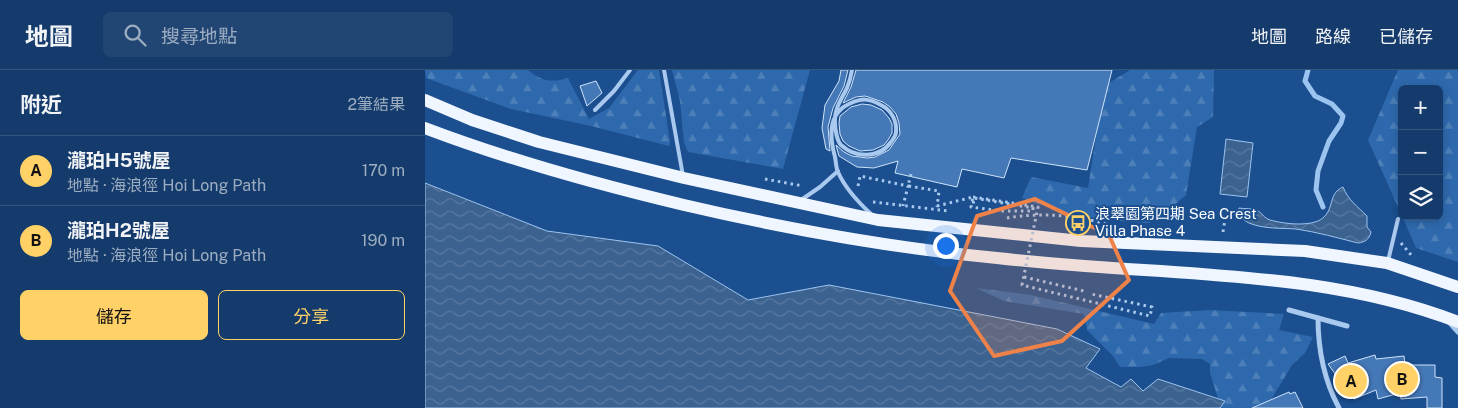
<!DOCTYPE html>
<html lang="zh-TW">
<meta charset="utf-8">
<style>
body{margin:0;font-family:"Public Sans","Noto Sans TC",sans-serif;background:#214673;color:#f1f3f6}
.controls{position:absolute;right:15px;top:15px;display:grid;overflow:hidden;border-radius:8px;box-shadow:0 2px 8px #0003}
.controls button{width:45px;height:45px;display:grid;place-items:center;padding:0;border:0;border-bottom:1px solid #33557e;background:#143b6b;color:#f1f3f6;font:25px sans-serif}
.you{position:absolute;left:520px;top:175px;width:18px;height:18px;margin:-12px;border:4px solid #fff;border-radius:50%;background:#1a73e8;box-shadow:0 0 0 8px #1a73e833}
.badge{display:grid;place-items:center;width:32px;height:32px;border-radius:50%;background:#ffd166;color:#111;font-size:16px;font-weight:700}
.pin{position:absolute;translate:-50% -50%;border:2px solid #fff;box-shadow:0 1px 5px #0006}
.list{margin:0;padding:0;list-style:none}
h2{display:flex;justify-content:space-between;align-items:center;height:65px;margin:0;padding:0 20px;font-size:21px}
h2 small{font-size:16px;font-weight:400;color:#9dadc1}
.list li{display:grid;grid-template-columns:32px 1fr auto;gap:15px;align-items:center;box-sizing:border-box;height:70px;padding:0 20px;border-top:1px solid #33557e}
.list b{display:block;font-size:19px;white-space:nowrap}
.list p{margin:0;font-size:16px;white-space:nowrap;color:#9dadc1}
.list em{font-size:16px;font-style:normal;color:#9dadc1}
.actions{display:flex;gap:10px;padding:15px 20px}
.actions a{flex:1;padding:11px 0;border:1px solid #ffd166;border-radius:8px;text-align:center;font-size:18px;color:#ffd166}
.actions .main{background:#ffd166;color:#111}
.icon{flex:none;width:28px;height:28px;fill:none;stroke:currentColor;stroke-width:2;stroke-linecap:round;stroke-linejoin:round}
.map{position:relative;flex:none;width:1033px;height:338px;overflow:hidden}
header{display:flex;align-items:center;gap:30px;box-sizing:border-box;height:70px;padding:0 25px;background:#143b6b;border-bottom:1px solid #33557e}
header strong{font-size:24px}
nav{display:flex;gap:28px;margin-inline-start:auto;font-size:18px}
.search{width:350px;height:45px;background:#214673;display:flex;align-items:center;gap:12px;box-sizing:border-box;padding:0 18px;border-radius:8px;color:#9dadc1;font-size:19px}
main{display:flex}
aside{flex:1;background:#143b6b}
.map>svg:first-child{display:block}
.forest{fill:url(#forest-firs)}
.water{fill:url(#water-waves);stroke:#9cc4f0}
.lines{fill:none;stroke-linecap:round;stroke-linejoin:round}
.stream{stroke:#9cc4f0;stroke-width:5}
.building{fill:#4478b7;stroke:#cfe3fa}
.path{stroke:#a9c9ee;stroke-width:3;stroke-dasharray:2.5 4;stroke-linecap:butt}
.lane{stroke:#a9c9ee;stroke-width:4}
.street{stroke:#a9c9ee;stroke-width:5}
.primary{stroke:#f0f6ff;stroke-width:12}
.path-bridge{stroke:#a9c9ee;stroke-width:3;stroke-dasharray:2.5 4;stroke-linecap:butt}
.marked{fill:#ee8249;fill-opacity:0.2;stroke:#ee8249;stroke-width:4;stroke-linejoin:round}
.labels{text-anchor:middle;stroke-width:4;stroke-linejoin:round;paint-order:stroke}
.poi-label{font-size:15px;fill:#fff;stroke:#1b4f8f;text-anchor:start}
</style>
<header>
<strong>地圖</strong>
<div class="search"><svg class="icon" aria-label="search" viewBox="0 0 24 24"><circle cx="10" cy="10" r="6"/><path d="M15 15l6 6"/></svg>搜尋地點</div>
<nav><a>地圖</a><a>路線</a><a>已儲存</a></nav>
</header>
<main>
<aside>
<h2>附近<small>2筆結果</small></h2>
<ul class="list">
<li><span class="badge">A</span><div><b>瀧珀H5號屋</b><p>地點 · 海浪徑 Hoi Long Path</p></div><em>170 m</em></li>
<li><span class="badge">B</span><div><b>瀧珀H2號屋</b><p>地點 · 海浪徑 Hoi Long Path</p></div><em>190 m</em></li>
</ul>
<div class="actions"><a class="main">儲存</a><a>分享</a></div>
</aside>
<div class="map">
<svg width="1033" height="338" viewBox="0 0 1033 338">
<defs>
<pattern id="forest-firs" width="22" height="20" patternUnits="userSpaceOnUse" patternTransform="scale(1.25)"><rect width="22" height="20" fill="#2e69ad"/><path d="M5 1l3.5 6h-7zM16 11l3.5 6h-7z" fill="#4d80b9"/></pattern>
<pattern id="water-waves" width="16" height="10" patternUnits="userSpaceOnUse" patternTransform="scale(1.25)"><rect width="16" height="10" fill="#3c6290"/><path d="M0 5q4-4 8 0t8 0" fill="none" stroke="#597aa1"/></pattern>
</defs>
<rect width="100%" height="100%" fill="#1b4f8f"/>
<g class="forest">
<path d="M0,0H103C116,11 126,13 143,8L164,49L184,38L213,0H234L245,72L244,76L166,56L86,39L1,8Z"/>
<polygon points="247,0 385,0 358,99 263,82 259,73 255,31"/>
<polygon points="705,0 789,0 788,47 772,57 761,125 746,138 724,153 704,152 641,144 597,128 606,107 663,118 679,16"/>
<polygon points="973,0 1033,0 1033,192 991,178 977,146 1014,146 1014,19 977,19 977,146 943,70"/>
<polygon points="551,218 606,225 729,254 736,243 784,240 859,244 854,260 888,267 880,283 867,295 841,338 796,338 785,303 785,294 777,289 744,288 728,295 716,297 695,297 688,286 662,260 659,244 579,231"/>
</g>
<g class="water">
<polygon points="801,69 828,73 822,127 795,124"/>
<polygon points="0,113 122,161 233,176 323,230 404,215 632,259 675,279 661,298 696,317 706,309 718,321 733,309 800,331 795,338 0,338"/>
<path d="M918,117C923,130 933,137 942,146V157L946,162C944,170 940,172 933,173C913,168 892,162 871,159C856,158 838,159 824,153C818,150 813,145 814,138C819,139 828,138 833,141C837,143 839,148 845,150C859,154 890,158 900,146C909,136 904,123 918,117Z"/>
</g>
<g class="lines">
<polyline class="stream" points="883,0 880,11 890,26 907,34 918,46 916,53 904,71 893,101 891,120 898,137"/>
</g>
<g class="building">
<polygon points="416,0 423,0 419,16 408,38 403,57 405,81 401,79 397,58 400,35 414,11"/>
<polygon points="431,0 687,0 662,100 586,88 579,108 537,99 532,117 470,103 473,91 449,98 432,97 414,86 411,75 419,82 427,86 442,88 450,87 464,80 475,64 474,53 471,44 465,37 458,32 440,26 431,27 418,33 426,17"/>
<polygon points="171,11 177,23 162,36 155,16"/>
<polygon points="437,34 446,35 457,40 464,48 467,54 467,63 463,70 459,75 448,80 435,81 424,76 418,71 415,64 414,53 415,46 426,37"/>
<polygon points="950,285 951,289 979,286 980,295 1010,295 1010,307 1017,308 1017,338 1002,338 1002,327 976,329 975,323 953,329 951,320 929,329 924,318 918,320 911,305 903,294 920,286 923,293"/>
<polygon points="864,322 865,324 870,322 878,338 827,338"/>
</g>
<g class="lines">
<g class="path">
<polyline points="486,104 483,116 514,121 512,137"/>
<polyline points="340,109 378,116"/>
<polyline points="433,116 435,106 483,116 478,136"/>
<polyline points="448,132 524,141"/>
<polyline points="512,136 548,127 546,137 576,141 608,141 608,138 549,128 548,135"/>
<path d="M582,148C614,142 661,145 691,158"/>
<polyline points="798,162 800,149"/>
<polyline points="976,173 987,186"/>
<polyline points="599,207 659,221"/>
<polyline points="687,229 688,225"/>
</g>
<g class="lane">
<polyline points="239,0 258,106"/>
<path d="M427,0C426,6 424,13 422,18C416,30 409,39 410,53C410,59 412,71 416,75C430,88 454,89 466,72C468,69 471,66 471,62C472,50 466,40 456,35C443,28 437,28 424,34C402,44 405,69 410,87C411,92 411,98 413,102C420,118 433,132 446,144"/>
<polyline points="170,40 189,21 205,0"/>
<polyline points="376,130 395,117 413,101"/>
<polyline points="963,191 973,149"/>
</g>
<g class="street">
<polyline points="864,240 922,256"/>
<path d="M893,248C893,280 899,310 914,338"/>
<polyline points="1025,253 1033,262"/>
</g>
<g class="primary">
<polyline points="0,30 47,50 114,72 259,108 453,150 656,171 880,181 962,193 1033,217"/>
<path d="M0,58C84,90 171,114 259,135C362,159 467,178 572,188C627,194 682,198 736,201C837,208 938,215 1033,252"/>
</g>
<polyline class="path-bridge" points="548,127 613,137 597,215 725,246 727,237 666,224"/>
</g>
<path class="marked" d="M610,129L684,165L704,210L637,271L569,286L525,221L552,146Z"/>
<defs>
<symbol id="bus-ring" viewBox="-11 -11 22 22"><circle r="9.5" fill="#1b4f8f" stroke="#ffd166" stroke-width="1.5"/><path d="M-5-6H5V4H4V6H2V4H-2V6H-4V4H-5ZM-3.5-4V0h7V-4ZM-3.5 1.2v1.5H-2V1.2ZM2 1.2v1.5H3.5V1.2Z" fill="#ffd166"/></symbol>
</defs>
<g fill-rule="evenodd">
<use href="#bus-ring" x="639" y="139" width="28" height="28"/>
</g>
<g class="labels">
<g class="poi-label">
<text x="670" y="149">浪翠園第四期 Sea Crest<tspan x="670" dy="17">Villa Phase 4</tspan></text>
</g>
</g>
</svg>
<div class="controls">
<button>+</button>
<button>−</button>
<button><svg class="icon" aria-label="layers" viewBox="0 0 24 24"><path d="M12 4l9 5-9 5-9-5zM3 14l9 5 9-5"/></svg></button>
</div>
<div class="you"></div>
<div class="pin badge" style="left:926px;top:311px">A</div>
<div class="pin badge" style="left:977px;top:309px">B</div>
</div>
</main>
